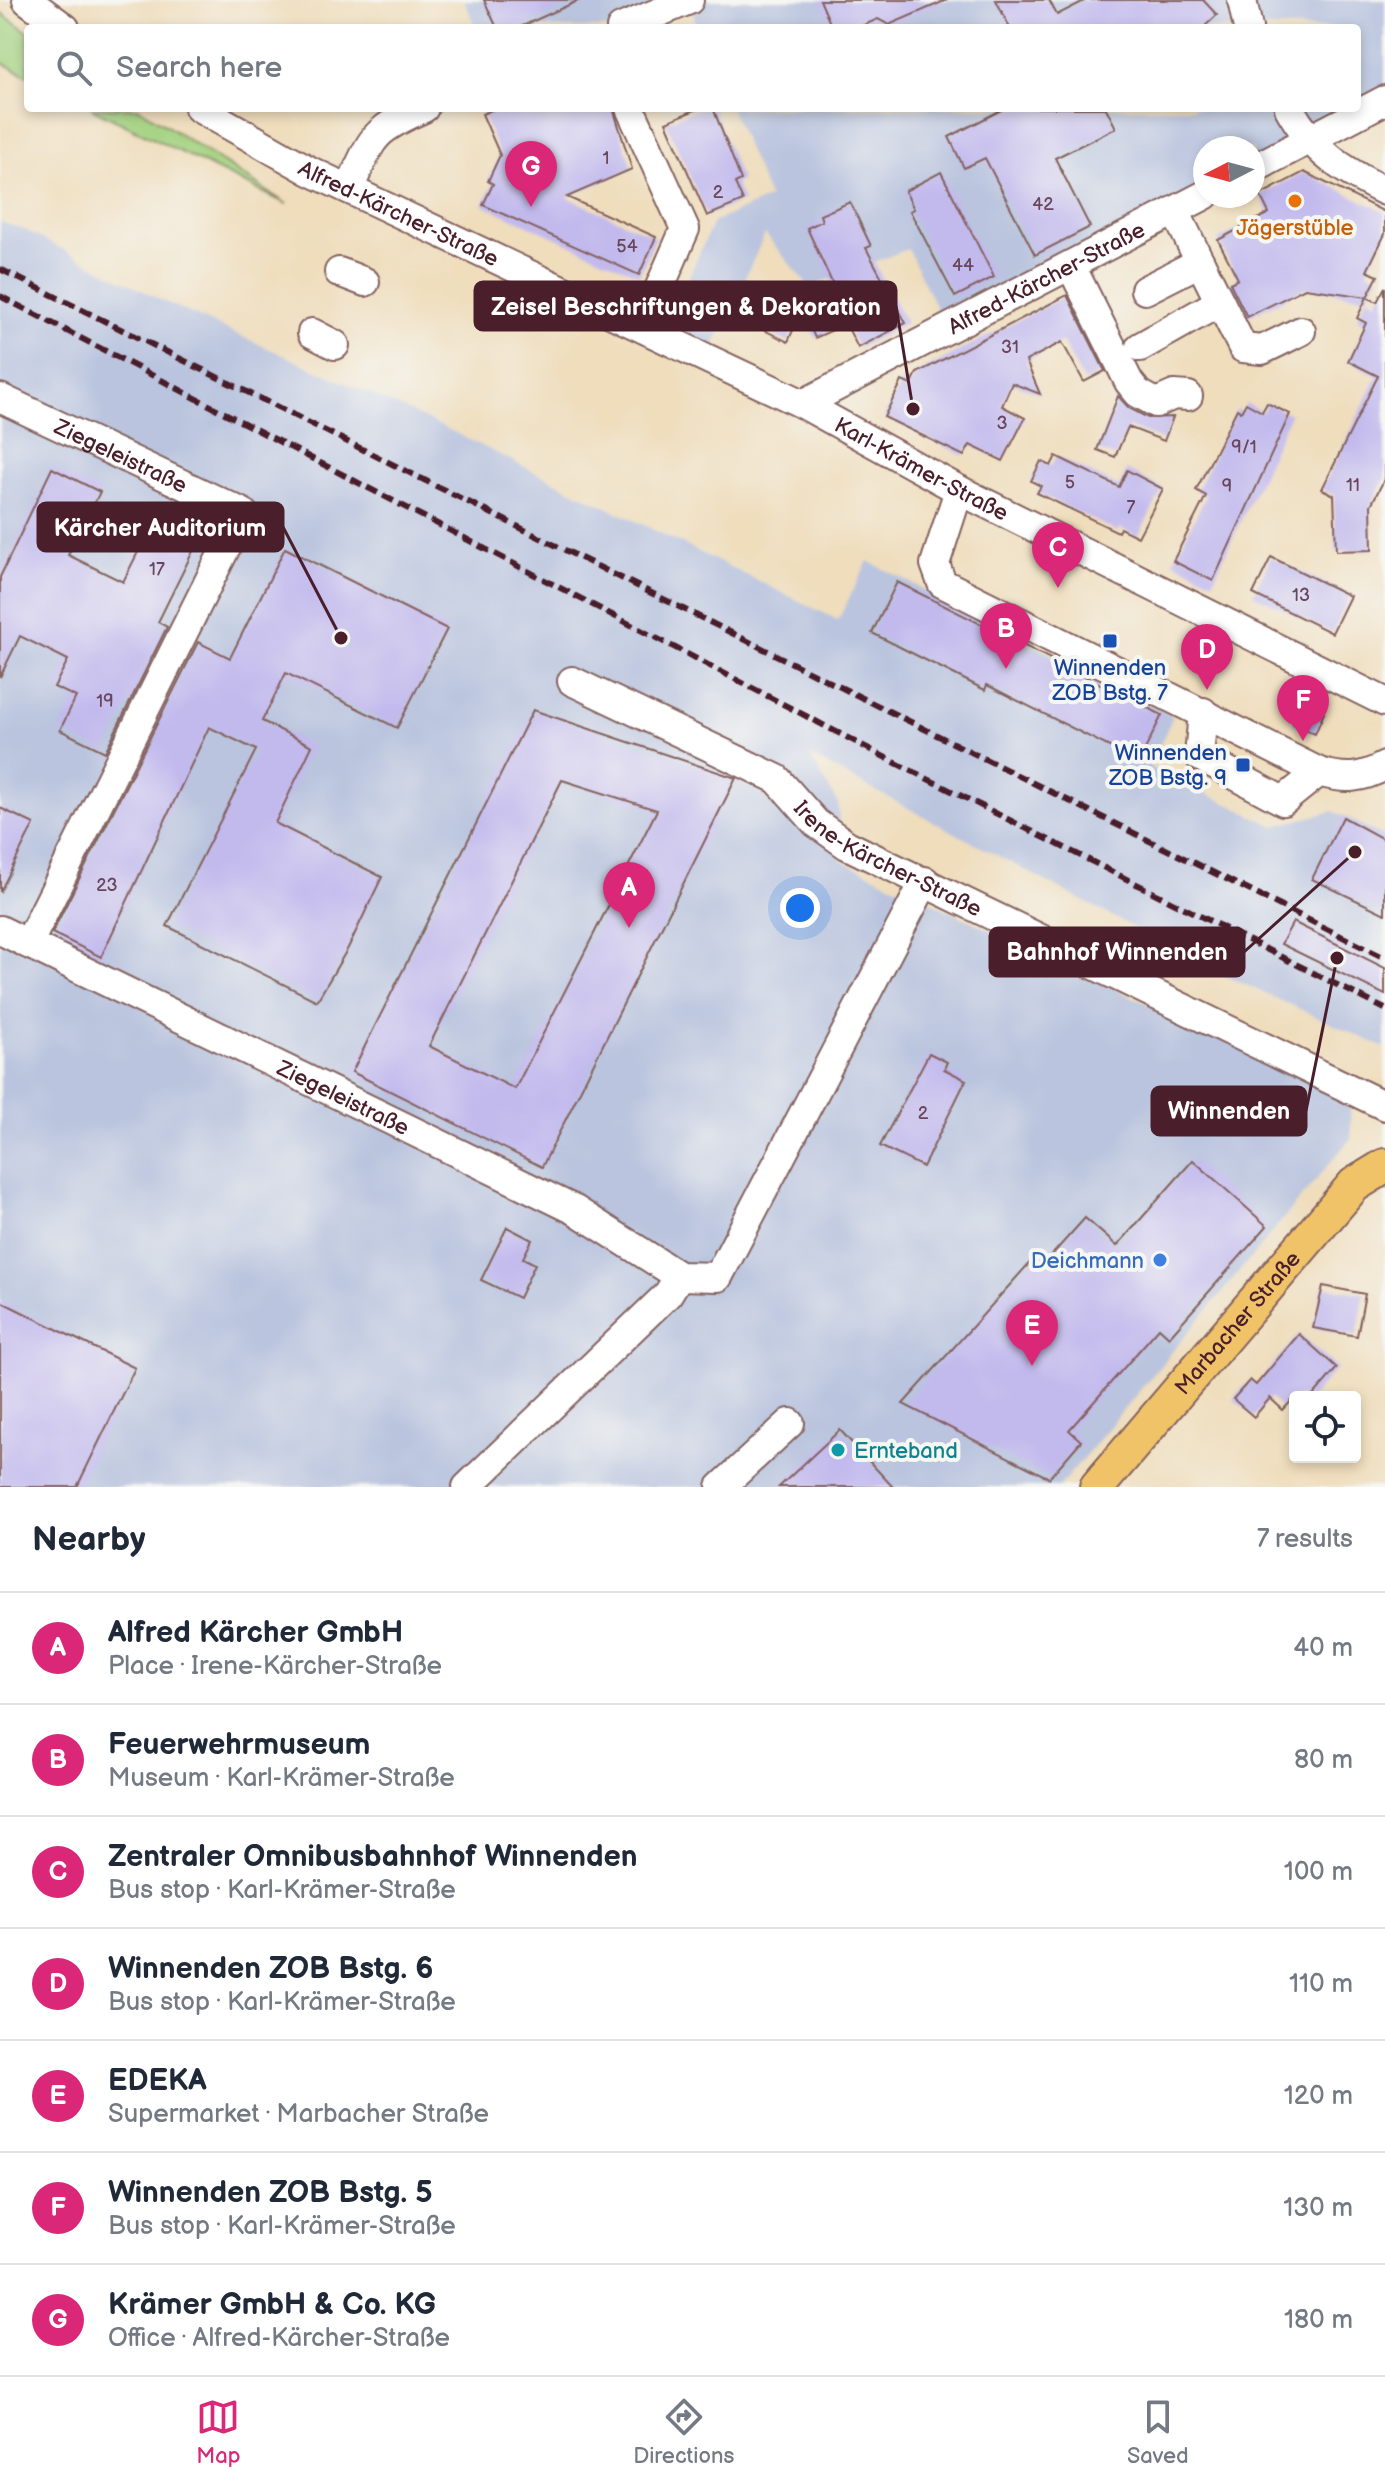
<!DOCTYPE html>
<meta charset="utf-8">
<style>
body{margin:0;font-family:"Balsamiq Sans",sans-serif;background:#f6f6f7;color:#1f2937}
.controls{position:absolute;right:24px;bottom:24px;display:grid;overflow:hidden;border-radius:8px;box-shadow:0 4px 12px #0003}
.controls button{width:72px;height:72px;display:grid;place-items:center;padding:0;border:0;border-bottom:2px solid #e0e1e3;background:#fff;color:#1f2937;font:40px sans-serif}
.compass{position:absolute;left:1193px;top:136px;width:72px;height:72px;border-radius:50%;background:#fff;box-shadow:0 4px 12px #0003;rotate:264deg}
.you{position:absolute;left:800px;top:908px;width:28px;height:28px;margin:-20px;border:6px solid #fff;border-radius:50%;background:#1a73e8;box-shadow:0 0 0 12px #1a73e833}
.badge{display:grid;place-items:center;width:52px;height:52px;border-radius:50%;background:#db2777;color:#fff;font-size:26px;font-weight:700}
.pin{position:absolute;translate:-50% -66px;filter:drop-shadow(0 2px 4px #0008)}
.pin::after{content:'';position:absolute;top:42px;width:28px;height:24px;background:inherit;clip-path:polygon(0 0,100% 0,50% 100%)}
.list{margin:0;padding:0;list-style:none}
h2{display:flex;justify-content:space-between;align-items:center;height:104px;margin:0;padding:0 32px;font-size:34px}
h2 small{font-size:26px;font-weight:400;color:#747a83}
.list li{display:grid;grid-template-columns:52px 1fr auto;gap:24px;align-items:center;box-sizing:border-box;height:112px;padding:0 32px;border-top:2px solid #e0e1e3}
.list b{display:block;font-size:30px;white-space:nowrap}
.list p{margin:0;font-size:26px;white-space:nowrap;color:#747a83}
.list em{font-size:26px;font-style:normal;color:#747a83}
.icon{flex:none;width:44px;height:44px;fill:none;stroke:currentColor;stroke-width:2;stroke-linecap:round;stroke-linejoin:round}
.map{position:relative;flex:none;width:1385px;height:1487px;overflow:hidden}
.search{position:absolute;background:#fff;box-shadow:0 4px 12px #0003;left:24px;right:24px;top:24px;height:88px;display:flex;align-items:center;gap:20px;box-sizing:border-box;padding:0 28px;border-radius:8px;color:#747a83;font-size:30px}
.sheet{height:888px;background:#fff}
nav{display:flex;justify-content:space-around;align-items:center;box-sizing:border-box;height:112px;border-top:2px solid #e0e1e3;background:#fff;font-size:22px;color:#747a83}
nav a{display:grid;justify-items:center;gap:4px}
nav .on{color:#db2777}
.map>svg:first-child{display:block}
.industrial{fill:#bac4de}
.green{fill:#a3d17f;stroke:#767855;stroke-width:2}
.building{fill:#c2baed;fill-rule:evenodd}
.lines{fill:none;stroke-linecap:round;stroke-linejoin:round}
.minor-casing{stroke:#84625e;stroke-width:32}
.major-casing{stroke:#84625e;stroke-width:38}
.minor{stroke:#fff;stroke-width:28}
.major{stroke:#f1c369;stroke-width:34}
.rail{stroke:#4a1f2b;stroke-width:6;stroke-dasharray:12 6;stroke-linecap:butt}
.food-dot{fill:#e8710a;stroke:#f6f6f2;stroke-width:3}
.transit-dot{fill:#1a4fb4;stroke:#f6f6f2;stroke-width:3}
.shop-dot{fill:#3f7fe0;stroke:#f6f6f2;stroke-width:3}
.culture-dot{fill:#0f9aa8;stroke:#f6f6f2;stroke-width:3}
.labels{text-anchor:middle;stroke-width:8;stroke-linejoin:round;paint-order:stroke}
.number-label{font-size:18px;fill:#68465c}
.street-label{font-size:22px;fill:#4a1f2b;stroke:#f6f6f2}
.food-label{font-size:22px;fill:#c56008;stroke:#f6f6f2}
.transit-label{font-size:22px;fill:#164399;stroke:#f6f6f2}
.shop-label{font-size:22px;fill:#366cbe;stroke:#f6f6f2;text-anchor:end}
.culture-label{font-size:22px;fill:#0d838f;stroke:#f6f6f2;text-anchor:start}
.leader{fill:none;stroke:#4a1f2b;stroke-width:3}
.callout-dot{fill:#4a1f2b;stroke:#f6f6f2;stroke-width:3}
.callout{fill:#4a1f2b;stroke:#4a1f2b;stroke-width:3}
.callout-label{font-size:24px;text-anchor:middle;font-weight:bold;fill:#fff}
</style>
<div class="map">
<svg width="1385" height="1487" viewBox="0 0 1385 1487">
<rect width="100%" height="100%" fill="#f6f6f2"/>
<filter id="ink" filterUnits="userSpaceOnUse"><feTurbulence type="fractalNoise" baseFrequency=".0125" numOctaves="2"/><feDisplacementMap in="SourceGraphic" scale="16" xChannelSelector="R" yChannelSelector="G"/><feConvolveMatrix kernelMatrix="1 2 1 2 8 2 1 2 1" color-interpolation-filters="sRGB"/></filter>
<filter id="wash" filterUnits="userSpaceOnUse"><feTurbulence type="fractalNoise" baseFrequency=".006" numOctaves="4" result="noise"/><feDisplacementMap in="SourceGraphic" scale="32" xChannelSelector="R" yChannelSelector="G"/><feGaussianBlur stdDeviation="1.8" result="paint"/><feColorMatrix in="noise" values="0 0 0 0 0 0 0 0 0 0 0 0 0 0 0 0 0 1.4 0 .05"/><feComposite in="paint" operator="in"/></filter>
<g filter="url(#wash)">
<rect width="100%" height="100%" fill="#efddbc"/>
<g class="industrial">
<polygon points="464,0 680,0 608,28 476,28"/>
<polygon points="689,0 1385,0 1385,92 1357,107 1357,28 698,28"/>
<polygon points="730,108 1355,108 1253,162 1253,148 1205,148 1205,187 944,325 908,249 809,287 765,234 713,348 667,327 713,222 769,198"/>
<polygon points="0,222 23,229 165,302 441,426 838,620 868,561 1173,716 1150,767 1275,826 1333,811 1385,837 1385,1048 1213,970 810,756 838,803 841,860 1350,1099 1351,1138 1059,1487 0,1487"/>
</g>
<g class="green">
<polygon points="0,12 28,32 28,76 0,62"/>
<polygon points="91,108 139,108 287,204 101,113"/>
</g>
<g id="blocks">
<g class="building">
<polygon points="484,0 580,0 518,28 497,28"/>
<polygon points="820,0 947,0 889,25 878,19 857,28 832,28"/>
<polygon points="996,0 1049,0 1057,15 1086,0 1203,0 1217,15 1203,28 1010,28"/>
<polygon points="496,108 613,108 632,169 567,197 656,237 639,275 483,205 493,184 488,181 500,155 482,114"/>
<polygon points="700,108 713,108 741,180 735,183 743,201 707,216 666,122"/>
<polygon points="1005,108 1106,108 1116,128 1055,158 1090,227 1035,255 985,158 964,168 949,137"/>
<polygon points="941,172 994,277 955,297 910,211 914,209 905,191"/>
<polygon points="1304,172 1385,212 1385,234 1367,271 1378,276 1367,297 1305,288 1247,317 1230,283 1238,279 1218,240 1269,213 1260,195"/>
<polygon points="850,202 871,246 866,248 906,323 858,348 846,324 815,338 802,309 788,342 732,314 746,283 801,305 799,302 834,287 807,228 822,221 820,215"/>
<polygon points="1385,287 1385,478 1371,505 1372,550 1336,551 1334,495 1322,489 1378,376 1348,361 1366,323 1357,318 1367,297 1377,302"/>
<polygon points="1067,295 1105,371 1084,382 1062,342 1026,361 1040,394 1012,383 1002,406 1025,418 1003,461 970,445 964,456 884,417 902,381 911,385 917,373"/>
<polygon points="1118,396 1129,408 1148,418 1173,417 1164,441 1128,427 1115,457 1097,450"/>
<polygon points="1246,403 1262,412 1267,403 1290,414 1213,581 1173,561 1206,496 1196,490 1237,409 1241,412"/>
<polygon points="1056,456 1119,487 1127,470 1163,489 1138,537 1120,528 1118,532 1037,493 1041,486 1031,481 1041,461 1051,466"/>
<polygon points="52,468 100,492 68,555 123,582 153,522 197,543 158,622 167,627 105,752 60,730 76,697 54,687 68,660 20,636 0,677 0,577"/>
<polygon points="285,548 447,629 397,728 286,673 262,721 312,746 275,823 382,877 348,948 317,1001 167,926 256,750 209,727 101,957 52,933 198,642 230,658"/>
<polygon points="1271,557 1350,596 1332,633 1253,594"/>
<polygon points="897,582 1162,715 1139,762 987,685 985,690 872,633"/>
<polygon points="1303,704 1324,713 1315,734 1293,724"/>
<path d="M533,710L736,778L542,1167L352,1072ZM562,780L657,810L515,1089L429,1046Z"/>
<polygon points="0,808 34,824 0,892"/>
<polygon points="1343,817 1385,840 1385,914 1312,879"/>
<polygon points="1293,922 1385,968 1385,995 1281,944"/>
<polygon points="929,1053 947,1062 944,1069 966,1080 923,1167 880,1146"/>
<polygon points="1193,1160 1267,1226 1169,1337 1159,1328 1069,1430 1081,1441 1049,1478 903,1404 1033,1259 1042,1266 1085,1218 1117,1246"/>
<polygon points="507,1227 532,1240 523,1258 535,1264 519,1298 481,1280"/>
<polygon points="1323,1286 1365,1294 1357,1336 1313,1328"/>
<polygon points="0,1301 135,1368 77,1487 0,1487"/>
<polygon points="1299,1334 1337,1368 1312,1397 1295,1397 1283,1410 1270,1398 1254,1417 1233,1399 1250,1380 1256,1385"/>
<polygon points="840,1430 893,1487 779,1487"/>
</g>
</g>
</g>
<g filter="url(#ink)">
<use href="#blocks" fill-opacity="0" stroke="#84625e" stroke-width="2"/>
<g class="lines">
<defs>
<g id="minor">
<polyline points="27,0 65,28"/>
<polyline points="1242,0 1248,28"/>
<polyline points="621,28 689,0"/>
<path id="s1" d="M199,108L310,171L803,404L959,490L1385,702"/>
<polyline points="630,108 685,229 643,326"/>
<path d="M1289,108C1314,152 1340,169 1385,191"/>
<polyline points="1253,169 1385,100"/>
<path d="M349,189C373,138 369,132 424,108"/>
<polyline points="1200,262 1243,348 1262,350 1301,331"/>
<polyline points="1071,266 1129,382 1138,393 1156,403 1174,395 1188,396"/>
<polyline points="339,272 365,282"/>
<polyline points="1145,290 1200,262 1175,211"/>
<polyline points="312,333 335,345"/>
<polyline points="1140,347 1220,302"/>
<path id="s2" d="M0,398L243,513L28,944"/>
<path id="s3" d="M803,404L1205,195"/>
<path d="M959,490L935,564L942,583L1319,772C1345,780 1361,779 1385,766"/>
<path id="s4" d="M572,681L777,779L816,823L847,845L1385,1106"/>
<polyline points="1203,712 1199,756 1283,801 1319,772"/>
<path id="s5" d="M0,930L575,1210L679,1276L718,1277L925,881"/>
<polyline points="467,1487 668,1294 679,1276"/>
<polyline points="721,1487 790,1423"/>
</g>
<g id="major">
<path id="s6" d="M1097,1487L1354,1185L1385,1166"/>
</g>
</defs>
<use href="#minor" class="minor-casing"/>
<use href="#major" class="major-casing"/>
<use href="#minor" class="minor"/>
<use href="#major" class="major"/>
<g class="rail">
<polyline points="0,269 1385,958"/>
<polyline points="0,296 898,764 1385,1009"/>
</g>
</g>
</g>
<circle class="food-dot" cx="1295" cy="201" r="8"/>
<g class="transit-dot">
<rect x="1102" y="633" width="16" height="16" rx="4"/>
<rect x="1235" y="757" width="16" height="16" rx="4"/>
</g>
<circle class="shop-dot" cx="1160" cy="1260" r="8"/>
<circle class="culture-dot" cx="838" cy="1450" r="8"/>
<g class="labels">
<g class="number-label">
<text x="606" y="164">1</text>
<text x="718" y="198">2</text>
<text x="1043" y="210">42</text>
<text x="627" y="252">54</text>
<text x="963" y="271">44</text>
<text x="1010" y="353">31</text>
<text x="1002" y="429">3</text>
<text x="1244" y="453">9/1</text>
<text x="1070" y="488">5</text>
<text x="1353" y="491">11</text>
<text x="1227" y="492">9</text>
<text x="1131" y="513">7</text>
<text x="157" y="575">17</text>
<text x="1301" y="601">13</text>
<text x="105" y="707">19</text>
<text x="107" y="891">23</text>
<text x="923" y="1119">2</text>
</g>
<g class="street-label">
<text dy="8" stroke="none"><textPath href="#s1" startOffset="226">Alfred-Kärcher-Straße</textPath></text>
<text dy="8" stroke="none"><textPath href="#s3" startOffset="274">Alfred-Kärcher-Straße</textPath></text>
<text dy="8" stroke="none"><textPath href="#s2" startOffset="134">Ziegeleistraße</textPath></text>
<text dy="8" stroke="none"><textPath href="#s1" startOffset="808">Karl-Krämer-Straße</textPath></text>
<text dy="8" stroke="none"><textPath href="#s4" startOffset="366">Irene-Kärcher-Straße</textPath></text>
<text dy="8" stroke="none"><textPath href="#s5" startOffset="382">Ziegeleistraße</textPath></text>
<text dy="8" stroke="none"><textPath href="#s6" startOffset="216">Marbacher Straße</textPath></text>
</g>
<g class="food-label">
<text x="1295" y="235">Jägerstüble</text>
</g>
<g class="transit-label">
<text x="1110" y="675">Winnenden<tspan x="1110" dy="25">ZOB Bstg. 7</tspan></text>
<text x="1227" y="760" text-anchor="end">Winnenden<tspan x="1227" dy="25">ZOB Bstg. 9</tspan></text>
</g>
<g class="shop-label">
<text x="1144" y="1268">Deichmann</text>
</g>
<g class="culture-label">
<text x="854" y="1458">Ernteband</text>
</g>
</g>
<path class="leader" d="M913 409L896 306M341 638L283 527M1355 852L1244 952M1337 958L1306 1111"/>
<g class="callout-dot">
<circle cx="913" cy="409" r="8"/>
<circle cx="341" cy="638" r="8"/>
<circle cx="1355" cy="852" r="8"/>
<circle cx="1337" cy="958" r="8"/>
</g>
<g class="callout">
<rect x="475" y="282" width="421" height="48" rx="8"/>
<rect x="38" y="503" width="245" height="48" rx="8"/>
<rect x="990" y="928" width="254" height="48" rx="8"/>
<rect x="1152" y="1087" width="154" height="48" rx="8"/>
</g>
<g class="callout-label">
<text x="686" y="315">Zeisel Beschriftungen &amp; Dekoration</text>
<text x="160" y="536">Kärcher Auditorium</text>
<text x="1117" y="960">Bahnhof Winnenden</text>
<text x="1229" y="1119">Winnenden</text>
</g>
</svg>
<div class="controls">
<button><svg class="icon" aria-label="locate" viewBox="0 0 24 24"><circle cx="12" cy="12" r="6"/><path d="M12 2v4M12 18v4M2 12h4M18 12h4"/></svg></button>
</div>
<svg class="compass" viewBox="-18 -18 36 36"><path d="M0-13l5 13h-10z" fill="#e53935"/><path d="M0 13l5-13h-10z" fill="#747a83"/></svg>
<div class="you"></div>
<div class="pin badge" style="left:629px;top:928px">A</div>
<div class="pin badge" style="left:1006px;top:669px">B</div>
<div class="pin badge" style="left:1058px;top:588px">C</div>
<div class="pin badge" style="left:1207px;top:690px">D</div>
<div class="pin badge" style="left:1032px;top:1366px">E</div>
<div class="pin badge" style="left:1303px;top:741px">F</div>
<div class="pin badge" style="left:531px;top:207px">G</div>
<div class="search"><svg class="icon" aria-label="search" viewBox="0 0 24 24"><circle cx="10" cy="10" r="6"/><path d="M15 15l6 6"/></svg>Search here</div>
</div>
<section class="sheet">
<h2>Nearby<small>7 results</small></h2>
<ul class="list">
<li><span class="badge">A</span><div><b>Alfred Kärcher GmbH</b><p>Place · Irene-Kärcher-Straße</p></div><em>40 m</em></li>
<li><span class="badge">B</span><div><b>Feuerwehrmuseum</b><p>Museum · Karl-Krämer-Straße</p></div><em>80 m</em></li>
<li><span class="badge">C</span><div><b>Zentraler Omnibusbahnhof Winnenden</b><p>Bus stop · Karl-Krämer-Straße</p></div><em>100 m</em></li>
<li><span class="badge">D</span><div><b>Winnenden ZOB Bstg. 6</b><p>Bus stop · Karl-Krämer-Straße</p></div><em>110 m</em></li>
<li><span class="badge">E</span><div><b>EDEKA</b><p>Supermarket · Marbacher Straße</p></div><em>120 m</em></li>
<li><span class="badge">F</span><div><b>Winnenden ZOB Bstg. 5</b><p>Bus stop · Karl-Krämer-Straße</p></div><em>130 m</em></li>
<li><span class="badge">G</span><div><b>Krämer GmbH &amp; Co. KG</b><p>Office · Alfred-Kärcher-Straße</p></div><em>180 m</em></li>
</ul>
</section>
<nav>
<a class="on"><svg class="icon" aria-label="map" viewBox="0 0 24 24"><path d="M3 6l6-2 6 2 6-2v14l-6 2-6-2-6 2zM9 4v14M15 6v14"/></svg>Map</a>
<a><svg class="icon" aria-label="directions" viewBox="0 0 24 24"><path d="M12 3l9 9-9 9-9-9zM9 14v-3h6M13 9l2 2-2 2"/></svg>Directions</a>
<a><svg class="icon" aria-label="saved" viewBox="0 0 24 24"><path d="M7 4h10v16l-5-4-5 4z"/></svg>Saved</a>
</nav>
